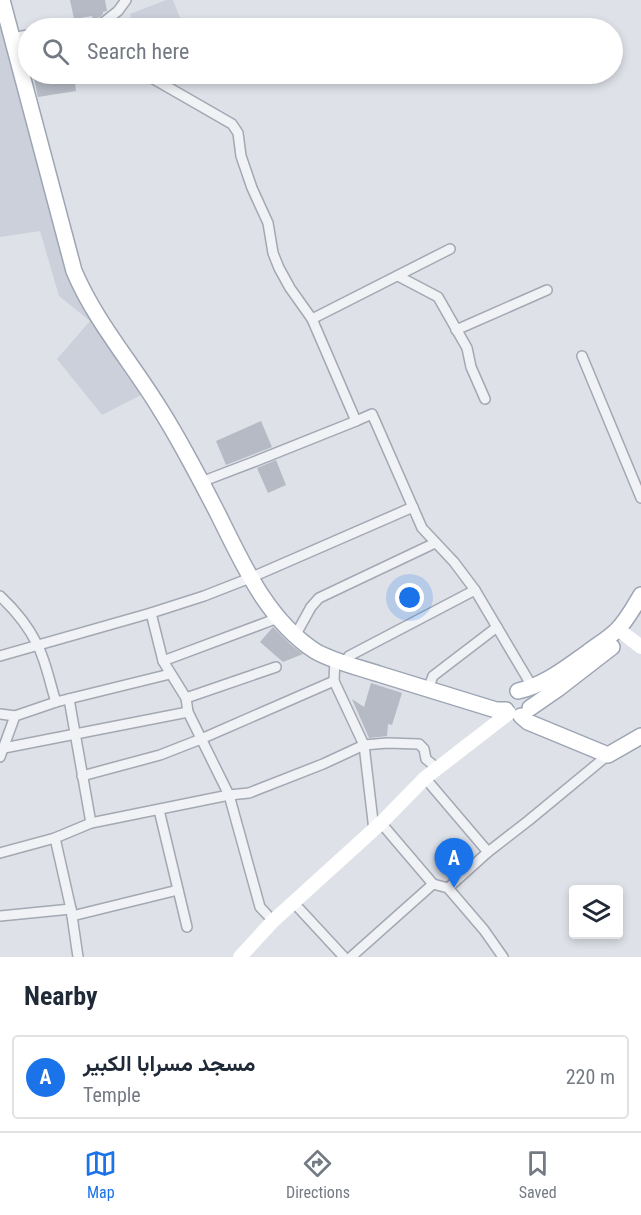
<!DOCTYPE html>
<meta charset="utf-8">
<style>
body{margin:0;font-family:"Roboto Condensed",Vazirmatn,sans-serif;background:#f6f6f7;color:#1f2937}
.controls{position:absolute;right:18px;bottom:18px;display:grid;overflow:hidden;border-radius:6px;box-shadow:0 3px 9px #0003}
.controls button{width:54px;height:54px;display:grid;place-items:center;padding:0;border:0;border-bottom:2px solid #e0e1e3;background:#fff;color:#1f2937;font:30px sans-serif}
.you{position:absolute;left:410px;top:598px;width:21px;height:21px;margin:-15px;border:4px solid #fff;border-radius:50%;background:#1a73e8;box-shadow:0 0 0 9px #1a73e833}
.badge{display:grid;place-items:center;width:39px;height:39px;border-radius:50%;background:#1a73e8;color:#fff;font-size:20px;font-weight:700}
.pin{position:absolute;translate:-50% -50px;filter:drop-shadow(0 2px 3px #0008)}
.pin::after{content:'';position:absolute;top:32px;width:21px;height:18px;background:inherit;clip-path:polygon(0 0,100% 0,50% 100%)}
.list{margin:0;padding:0;list-style:none}
h2{display:flex;justify-content:space-between;align-items:center;height:78px;margin:0;padding:0 24px;font-size:26px}
h2 small{font-size:20px;font-weight:400;color:#747a83}
.list li{display:grid;grid-template-columns:39px 1fr auto;gap:18px;align-items:center;box-sizing:border-box;height:84px;margin:0 12px 12px;padding:0 12px;border:2px solid #e0e1e3;border-radius:6px}
.list b{display:block;font-size:22px;white-space:nowrap}
.list p{margin:0;font-size:20px;white-space:nowrap;color:#747a83}
.list em{font-size:20px;font-style:normal;color:#747a83}
.icon{flex:none;width:33px;height:33px;fill:none;stroke:currentColor;stroke-width:2;stroke-linecap:round;stroke-linejoin:round}
.map{position:relative;flex:none;width:641px;height:957px;overflow:hidden}
.search{position:absolute;background:#fff;box-shadow:0 3px 9px #0003;left:18px;right:18px;top:18px;height:66px;display:flex;align-items:center;gap:15px;box-sizing:border-box;padding:0 21px;border-radius:33px;color:#747a83;font-size:22px}
.sheet{height:174px;background:#fff}
nav{display:flex;justify-content:space-around;align-items:center;box-sizing:border-box;height:84px;border-top:2px solid #e0e1e3;background:#fff;font-size:16px;color:#747a83}
nav a{display:grid;justify-items:center;gap:3px}
nav .on{color:#1a73e8}
.map>svg:first-child{display:block}
.built{fill:#ccd0da}
.building{fill:#b5bac5}
.lines{fill:none;stroke-linecap:round;stroke-linejoin:round}
.street-casing{stroke:#a3a8b2;stroke-width:12}
.primary-casing{stroke:#9da5b4;stroke-width:18}
.street{stroke:#f0f2f6;stroke-width:9}
.secondary{stroke:#fff;stroke-width:14}
.primary{stroke:#fff;stroke-width:15}
</style>
<div class="map">
<svg width="641" height="957" viewBox="0 0 641 957">
<rect width="100%" height="100%" fill="#dee1e8"/>
<g class="built">
<polygon points="166,0 173,0 184,28 135,28 130,14"/>
<polygon points="0,13 72,283 143,394 102,415 57,359 90,321 59,296 40,231 0,237"/>
</g>
<g class="building">
<polygon points="70,0 105,0 107,11 103,12 103,14 100,17 93,19 92,16 74,19"/>
<polygon points="33,74 74,74 76,91 38,97"/>
<polygon points="261,421 272,447 226,465 216,441"/>
<polygon points="276,460 286,485 268,493 257,468"/>
<polygon points="273,627 291,645 303,654 283,662 260,642"/>
<polygon points="371,683 402,693 392,725 388,724 387,736 369,738 352,699 364,707"/>
</g>
<g class="lines">
<defs>
<g id="street">
<polyline points="61,28 77,25 99,26 118,11 126,0"/>
<polyline points="11,38 28,35"/>
<polyline points="145,74 232,124 238,133 241,156 252,188 268,223 273,253 279,268 290,288 312,319 356,421 256,461 201,482"/>
<polyline points="398,276 438,297 467,348 471,367 485,399"/>
<polyline points="312,319 450,249"/>
<polyline points="456,330 547,290"/>
<polyline points="582,356 641,498"/>
<polyline points="356,421 372,414 422,528 454,562 475,590 533,688"/>
<path d="M0,596C15,610 28,626 37,644C46,661 50,684 56,702"/>
<polyline points="151,613 163,661 186,698 188,712 229,795 260,907 273,921"/>
<polyline points="295,636 311,607 319,598 435,543"/>
<polyline points="0,656 151,613 204,596 250,578 413,507"/>
<polyline points="335,659 334,681 364,745 374,830"/>
<polyline points="163,661 278,618"/>
<polyline points="344,663 349,656 475,590"/>
<polyline points="428,689 433,676 497,627"/>
<polyline points="186,698 276,667"/>
<polyline points="69,699 91,823"/>
<polyline points="0,714 15,716"/>
<polyline points="4,748 188,712"/>
<polyline points="0,757 15,716 56,702 170,674"/>
<polyline points="82,776 160,755 201,739 334,681"/>
<polyline points="425,778 488,852"/>
<polyline points="159,810 187,927"/>
<polyline points="381,823 433,884"/>
<polyline points="55,838 71,909 78,957"/>
<polyline points="0,853 55,838 91,823 229,795 249,793 323,764 364,745 387,743 419,744 424,749 426,759 438,769"/>
<polyline points="448,888 484,930 503,957"/>
<polyline points="294,903 344,957"/>
<polyline points="0,916 71,909"/>
<polyline points="72,916 178,890"/>
<polyline points="351,957 433,884 448,888 488,852 528,821 608,755"/>
</g>
<g id="primary">
<path d="M2,0L74,271C95,321 132,363 160,409C181,442 199,477 217,512C242,562 266,619 315,651C334,662 358,667 379,674C418,686 457,698 496,710H506"/>
<path d="M518,691C545,685 565,668 587,653C597,645 608,639 617,630C627,620 634,607 641,595"/>
<polyline points="530,708 559,688 612,647"/>
<polyline points="521,716 528,722 608,755 641,736"/>
</g>
</defs>
<use href="#street" class="street-casing"/>
<use href="#primary" class="primary-casing"/>
<use href="#street" class="street"/>
<g class="secondary">
<polyline points="618,629 641,647"/>
<polyline points="240,957 273,921 381,823 425,778 509,713"/>
</g>
<use href="#primary" class="primary"/>
</g>
</svg>
<div class="controls">
<button><svg class="icon" aria-label="layers" viewBox="0 0 24 24"><path d="M12 4l9 5-9 5-9-5zM3 14l9 5 9-5"/></svg></button>
</div>
<div class="you"></div>
<div class="pin badge" style="left:454px;top:888px">A</div>
<div class="search"><svg class="icon" aria-label="search" viewBox="0 0 24 24"><circle cx="10" cy="10" r="6"/><path d="M15 15l6 6"/></svg>Search here</div>
</div>
<section class="sheet">
<h2>Nearby<small></small></h2>
<ul class="list">
<li><span class="badge">A</span><div><b>مسجد مسرابا الكبير</b><p>Temple</p></div><em>220 m</em></li>
</ul>
</section>
<nav>
<a class="on"><svg class="icon" aria-label="map" viewBox="0 0 24 24"><path d="M3 6l6-2 6 2 6-2v14l-6 2-6-2-6 2zM9 4v14M15 6v14"/></svg>Map</a>
<a><svg class="icon" aria-label="directions" viewBox="0 0 24 24"><path d="M12 3l9 9-9 9-9-9zM9 14v-3h6M13 9l2 2-2 2"/></svg>Directions</a>
<a><svg class="icon" aria-label="saved" viewBox="0 0 24 24"><path d="M7 4h10v16l-5-4-5 4z"/></svg>Saved</a>
</nav>
